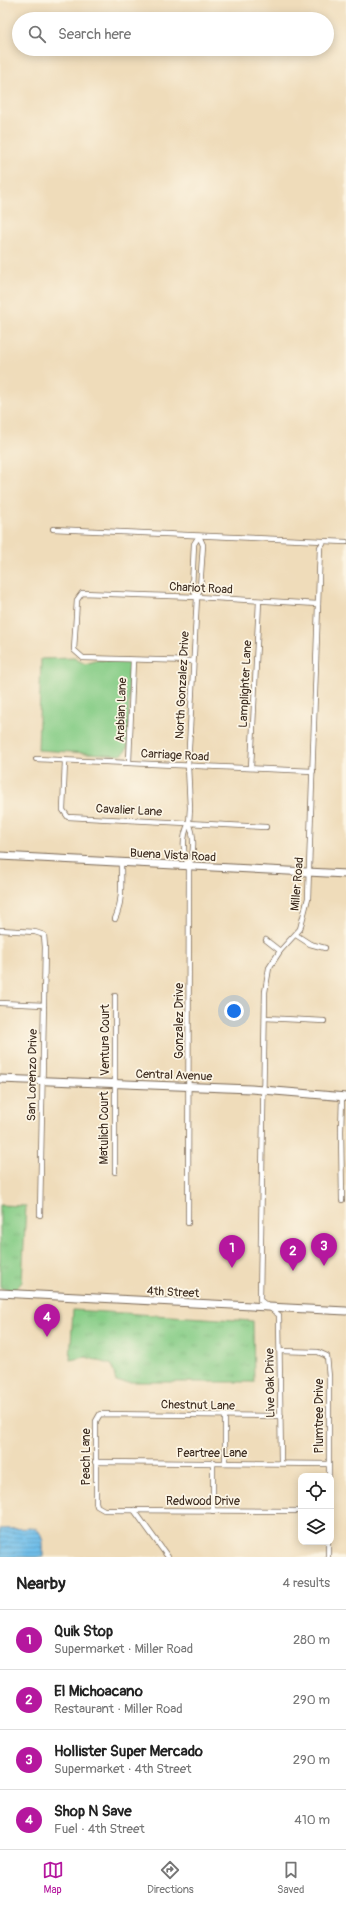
<!DOCTYPE html>
<meta charset="utf-8">
<style>
body{margin:0;font-family:Pangolin,sans-serif;background:#f2f2f2;color:#222}
.controls{position:absolute;right:12px;bottom:12px;display:grid;overflow:hidden;border-radius:8px;box-shadow:0 2px 10px #0003}
.controls button{width:36px;height:36px;display:grid;place-items:center;padding:0;border:0;border-bottom:1px solid #e0e0e0;background:#fff;color:#222;font:20px sans-serif}
.you{position:absolute;left:234px;top:1011px;width:14px;height:14px;margin:-10px;border:3px solid #fff;border-radius:50%;background:#1a73e8;box-shadow:0 0 0 6px #1a73e833}
.badge{display:grid;place-items:center;width:26px;height:26px;border-radius:50%;background:#b5179e;color:#fff;font-size:13px;font-weight:700}
.pin{position:absolute;translate:-50% -33px;filter:drop-shadow(0 1px 2px #0008)}
.pin::after{content:'';position:absolute;top:21px;width:14px;height:12px;background:inherit;clip-path:polygon(0 0,100% 0,50% 100%)}
.list{margin:0;padding:0;list-style:none}
h2{display:flex;justify-content:space-between;align-items:center;height:52px;margin:0;padding:0 16px;font-size:17px}
h2 small{font-size:13px;font-weight:400;color:#767676}
.list li{display:grid;grid-template-columns:26px 1fr auto;gap:12px;align-items:center;box-sizing:border-box;height:60px;padding:0 16px;border-top:1px solid #e0e0e0}
.list b{display:block;font-size:15px;white-space:nowrap}
.list p{margin:0;font-size:13px;white-space:nowrap;color:#767676}
.list em{font-size:13px;font-style:normal;color:#767676}
.icon{flex:none;width:22px;height:22px;fill:none;stroke:currentColor;stroke-width:2;stroke-linecap:round;stroke-linejoin:round}
.map{position:relative;flex:none;width:346px;height:1557px;overflow:hidden}
.search{position:absolute;background:#fff;box-shadow:0 2px 10px #0003;left:12px;right:12px;top:12px;height:44px;display:flex;align-items:center;gap:10px;box-sizing:border-box;padding:0 14px;border-radius:22px;color:#767676;font-size:15px}
.sheet{height:292px;background:#fff}
nav{display:flex;justify-content:space-around;align-items:center;box-sizing:border-box;height:56px;border-top:1px solid #e0e0e0;background:#fff;font-size:11px;color:#767676}
nav a{display:grid;justify-items:center;gap:2px}
nav .on{color:#b5179e}
.map>svg:first-child{display:block}
.grass{fill:url(#grass-tufts);stroke:#617c52}
.park{fill:#87cd87;stroke:#617c52}
.water{fill:url(#water-rules);stroke:#567484}
.lines{fill:none;stroke-linecap:round;stroke-linejoin:round}
.street-casing{stroke:#7a6855;stroke-width:6}
.secondary-casing{stroke:#7a6855;stroke-width:9}
.street{stroke:#fff;stroke-width:4.5}
.secondary{stroke:#fff;stroke-width:7}
.labels{text-anchor:middle;stroke-width:3.5;stroke-linejoin:round;paint-order:stroke}
.street-label{font-size:12px;fill:#3b2a1e;stroke:#fcf5e5}
</style>
<div class="map">
<svg width="346" height="1557" viewBox="0 0 346 1557">
<defs>
<pattern id="grass-tufts" width="24" height="20" patternUnits="userSpaceOnUse"><rect width="24" height="20" fill="#87cd87"/><path d="M3 7l-1-3M5 7V3M7 7l1-3M15 17l-1-3M17 17v-4M19 17l1-3" fill="none" stroke="#75b074"/></pattern>
<pattern id="water-rules" width="6" height="5" patternUnits="userSpaceOnUse"><rect width="6" height="5" fill="#70bfeb"/><path d="M0 2.5h6" fill="none" stroke="#5d9bbe"/></pattern>
</defs>
<rect width="100%" height="100%" fill="#fcf5e5"/>
<filter id="ink" filterUnits="userSpaceOnUse"><feTurbulence type="fractalNoise" baseFrequency=".025" numOctaves="2"/><feDisplacementMap in="SourceGraphic" scale="8" xChannelSelector="R" yChannelSelector="G"/><feConvolveMatrix kernelMatrix="1 2 1 2 8 2 1 2 1" color-interpolation-filters="sRGB"/></filter>
<filter id="wash" filterUnits="userSpaceOnUse"><feTurbulence type="fractalNoise" baseFrequency=".012" numOctaves="4" result="noise"/><feDisplacementMap in="SourceGraphic" scale="16" xChannelSelector="R" yChannelSelector="G"/><feGaussianBlur stdDeviation="0.9" result="paint"/><feColorMatrix in="noise" values="0 0 0 0 0 0 0 0 0 0 0 0 0 0 0 0 0 1.4 0 .05"/><feComposite in="paint" operator="in"/></filter>
<g filter="url(#wash)">
<rect width="100%" height="100%" fill="#efdcba"/>
<g class="grass">
<polygon points="0,1205 26,1206 22,1282 15,1290 0,1288"/>
<polygon points="73,1310 253,1321 254,1382 116,1382 112,1365 86,1357 70,1360"/>
</g>
<path class="park" d="M74,658L85,664L99,660L130,661L128,745C126,751 125,753 120,755L38,750L41,659Z"/>
<path class="water" d="M36,1528C45,1537 43,1546 43,1557H0V1529Z"/>
</g>
<g filter="url(#ink)">
<g class="lines">
<defs>
<g id="street">
<polyline points="53,529 346,542"/>
<polygon points="199,536 203,545 200,588 197,597 192,588 194,544"/>
<polyline points="192,661 83,658 74,650 77,600 82,593 197,597 318,604"/>
<polyline points="36,759 313,771"/>
<polyline points="65,761 63,810 68,817 266,827"/>
<polyline points="129,762 133,660"/>
<polyline points="251,768 259,601"/>
<polyline points="189,823 190,808 188,766 197,597"/>
<path d="M115,919C123,901 121,883 121,863"/>
<polyline points="0,930 35,932 44,935 45,947 40,1215"/>
<polyline points="296,935 310,944 325,948"/>
<polyline points="266,940 280,951"/>
<polyline points="0,1003 44,1005"/>
<polyline points="265,1018 324,1021"/>
<polyline points="342,1097 341,1131 342,1200"/>
<polyline points="115,1172 115,996"/>
<path d="M188,1223L189,866C194,853 195,836 189,823C182,836 182,853 189,866"/>
<polyline points="280,1351 318,1352 327,1356 329,1377 329,1476"/>
<polyline points="281,1416 100,1414 96,1421 96,1502 97,1506 104,1510 301,1511"/>
<polyline points="95,1462 329,1464"/>
<polyline points="225,1463 225,1415"/>
<polyline points="281,1463 279,1315 260,1300 265,992 269,968 280,951 300,929 308,898 320,547 323,543"/>
<polyline points="134,1510 168,1557"/>
<polyline points="213,1511 213,1462"/>
<polyline points="328,1557 328,1542"/>
</g>
<g id="secondary">
<polyline points="0,856 346,874"/>
<polyline points="0,1079 251,1089 346,1097"/>
<polyline points="0,1293 346,1311"/>
</g>
</defs>
<use href="#street" class="street-casing"/>
<use href="#secondary" class="secondary-casing"/>
<use href="#street" class="street"/>
<use href="#secondary" class="secondary"/>
</g>
</g>
<g class="labels">
<g class="street-label">
<text transform="translate(201 588) rotate(3)" y="4">Chariot Road</text>
<text transform="translate(245 684) rotate(-87)" y="4">Lamplighter Lane</text>
<text transform="translate(182 685) rotate(-87)" y="4">North Gonzalez Drive</text>
<text transform="translate(121 710) rotate(-88)" y="4">Arabian Lane</text>
<text transform="translate(175 755) rotate(3)" y="4">Carriage Road</text>
<text transform="translate(129 810) rotate(3)" y="4">Cavalier Lane</text>
<text transform="translate(173 855) rotate(3)" y="4">Buena Vista Road</text>
<text transform="translate(297 884) rotate(-85)" y="4">Miller Road</text>
<text transform="translate(179 1021) rotate(-90)" y="4">Gonzalez Drive</text>
<text transform="translate(105 1040) rotate(-90)" y="4">Ventura Court</text>
<text transform="translate(32 1075) rotate(-89)" y="4">San Lorenzo Drive</text>
<text transform="translate(174 1075) rotate(2)" y="4">Central Avenue</text>
<text transform="translate(104 1128) rotate(-90)" y="4">Matulich Court</text>
<text transform="translate(173 1292) rotate(3)" y="4">4th Street</text>
<text transform="translate(270 1383) rotate(-91)" y="4">Live Oak Drive</text>
<text transform="translate(198 1405) rotate(1)" y="4">Chestnut Lane</text>
<text transform="translate(319 1416) rotate(-90)" y="4">Plumtree Drive</text>
<text x="212" y="1457">Peartree Lane</text>
<text transform="translate(86 1457) rotate(-90)" y="4">Peach Lane</text>
<text x="203" y="1505">Redwood Drive</text>
</g>
</g>
</svg>
<div class="controls">
<button><svg class="icon" aria-label="locate" viewBox="0 0 24 24"><circle cx="12" cy="12" r="6"/><path d="M12 2v4M12 18v4M2 12h4M18 12h4"/></svg></button>
<button><svg class="icon" aria-label="layers" viewBox="0 0 24 24"><path d="M12 4l9 5-9 5-9-5zM3 14l9 5 9-5"/></svg></button>
</div>
<div class="you"></div>
<div class="pin badge" style="left:232px;top:1268px">1</div>
<div class="pin badge" style="left:293px;top:1271px">2</div>
<div class="pin badge" style="left:324px;top:1266px">3</div>
<div class="pin badge" style="left:47px;top:1337px">4</div>
<div class="search"><svg class="icon" aria-label="search" viewBox="0 0 24 24"><circle cx="10" cy="10" r="6"/><path d="M15 15l6 6"/></svg>Search here</div>
</div>
<section class="sheet">
<h2>Nearby<small>4 results</small></h2>
<ul class="list">
<li><span class="badge">1</span><div><b>Quik Stop</b><p>Supermarket · Miller Road</p></div><em>280 m</em></li>
<li><span class="badge">2</span><div><b>El Michoacano</b><p>Restaurant · Miller Road</p></div><em>290 m</em></li>
<li><span class="badge">3</span><div><b>Hollister Super Mercado</b><p>Supermarket · 4th Street</p></div><em>290 m</em></li>
<li><span class="badge">4</span><div><b>Shop N Save</b><p>Fuel · 4th Street</p></div><em>410 m</em></li>
</ul>
</section>
<nav>
<a class="on"><svg class="icon" aria-label="map" viewBox="0 0 24 24"><path d="M3 6l6-2 6 2 6-2v14l-6 2-6-2-6 2zM9 4v14M15 6v14"/></svg>Map</a>
<a><svg class="icon" aria-label="directions" viewBox="0 0 24 24"><path d="M12 3l9 9-9 9-9-9zM9 14v-3h6M13 9l2 2-2 2"/></svg>Directions</a>
<a><svg class="icon" aria-label="saved" viewBox="0 0 24 24"><path d="M7 4h10v16l-5-4-5 4z"/></svg>Saved</a>
</nav>
